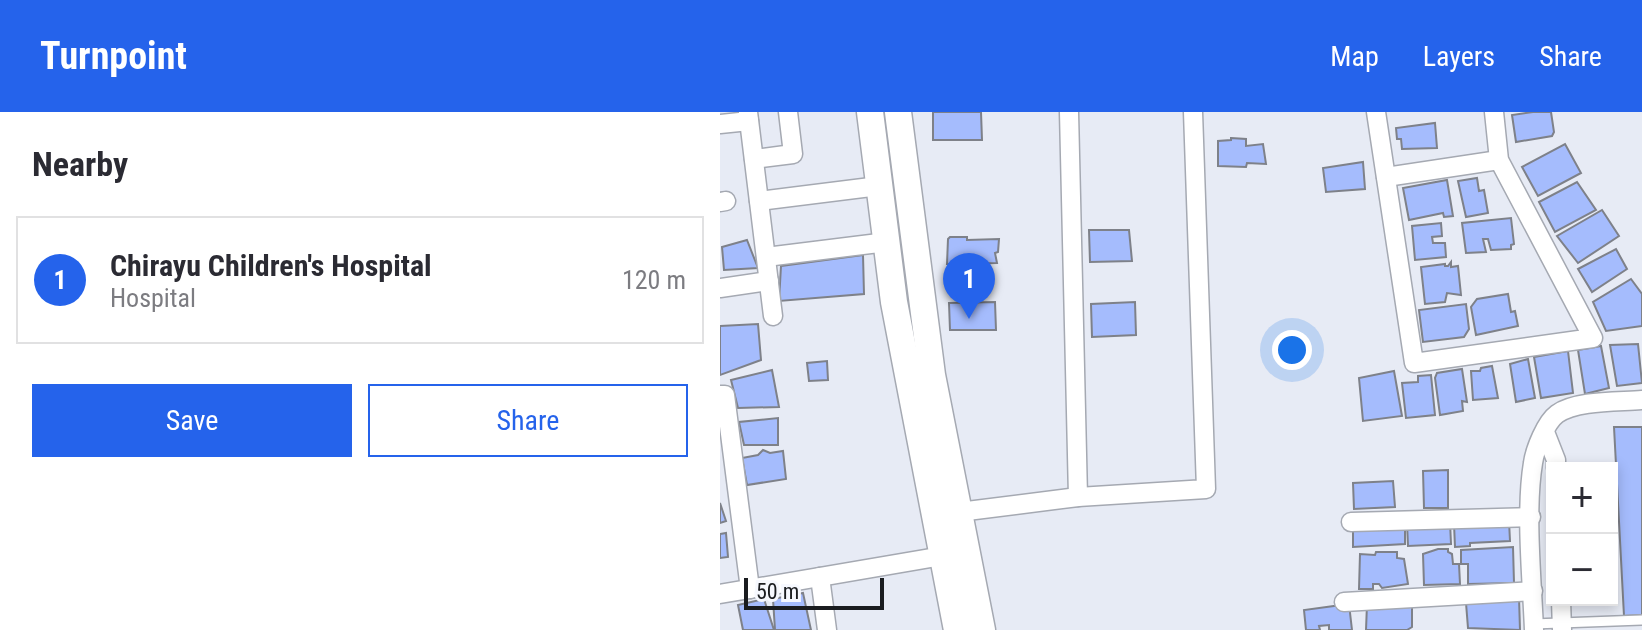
<!DOCTYPE html>
<meta charset="utf-8">
<style>
body{margin:0;font-family:"Roboto Condensed",sans-serif;background:#f7f7f7;color:#2b2b33}
.controls{position:absolute;right:24px;bottom:24px;display:grid;overflow:hidden;border-radius:0px;box-shadow:0 4px 12px #0003}
.controls button{width:72px;height:72px;display:grid;place-items:center;padding:0;border:0;border-bottom:2px solid #e1e1e2;background:#fff;color:#2b2b33;font:40px sans-serif}
.scale{position:absolute;left:24px;bottom:20px;width:140px;box-sizing:border-box;padding-left:8px;border:4px solid #1a1c1f;border-top:0;font-size:22px;line-height:28px;white-space:nowrap;color:#1a1c1f;-webkit-text-stroke:6px #f6f8fe;paint-order:stroke}
.you{position:absolute;left:572px;top:238px;width:28px;height:28px;margin:-20px;border:6px solid #fff;border-radius:50%;background:#1a73e8;box-shadow:0 0 0 12px #1a73e833}
.badge{display:grid;place-items:center;width:52px;height:52px;border-radius:50%;background:#2563eb;color:#fff;font-size:26px;font-weight:700}
.pin{position:absolute;translate:-50% -66px;filter:drop-shadow(0 2px 4px #0008)}
.pin::after{content:'';position:absolute;top:42px;width:28px;height:24px;background:inherit;clip-path:polygon(0 0,100% 0,50% 100%)}
.list{margin:0;padding:0;list-style:none}
h2{display:flex;justify-content:space-between;align-items:center;height:104px;margin:0;padding:0 32px;font-size:34px}
h2 small{font-size:26px;font-weight:400;color:#7c7c81}
.list li{display:grid;grid-template-columns:52px 1fr auto;gap:24px;align-items:center;box-sizing:border-box;height:128px;margin:0 16px 16px;padding:0 16px;border:2px solid #e1e1e2;border-radius:0px}
.list b{display:block;font-size:30px;white-space:nowrap}
.list p{margin:0;font-size:26px;white-space:nowrap;color:#7c7c81}
.list em{font-size:26px;font-style:normal;color:#7c7c81}
.actions{display:flex;gap:16px;padding:24px 32px}
.actions a{flex:1;padding:18px 0;border:2px solid #2563eb;border-radius:0px;text-align:center;font-size:28px;color:#2563eb}
.actions .main{background:#2563eb;color:#fff}
.map{position:relative;flex:none;width:922px;height:518px;overflow:hidden}
header{display:flex;align-items:center;gap:48px;box-sizing:border-box;height:112px;padding:0 40px;background:#2563eb;color:#fff}
header strong{font-size:38px}
nav{display:flex;gap:44px;margin-inline-start:auto;font-size:28px}
main{display:flex}
aside{flex:1;background:#fff}
.map>svg:first-child{display:block}
.building{fill:#a5bcfd;stroke:#7e8189;stroke-width:2}
.lines{fill:none;stroke-linecap:round;stroke-linejoin:round}
.lane-casing{stroke:#a5a9b2;stroke-width:12}
.street-casing{stroke:#a5a9b2;stroke-width:21}
.secondary-casing{stroke:#a5a9b2;stroke-width:29}
.lane{stroke:#fff;stroke-width:9}
.street{stroke:#fff;stroke-width:18}
.secondary{stroke:#fff;stroke-width:26}
</style>
<header>
<strong>Turnpoint</strong>
<nav><a>Map</a><a>Layers</a><a>Share</a></nav>
</header>
<main>
<aside>
<h2>Nearby<small></small></h2>
<ul class="list">
<li><span class="badge">1</span><div><b>Chirayu Children's Hospital</b><p>Hospital</p></div><em>120 m</em></li>
</ul>
<div class="actions"><a class="main">Save</a><a>Share</a></div>
</aside>
<div class="map">
<svg width="922" height="518" viewBox="0 0 922 518">
<rect width="100%" height="100%" fill="#e7ebf5"/>
<g class="building">
<polygon points="213,0 261,0 262,28 213,28"/>
<polygon points="813,0 831,0 834,20 832,24 796,30 792,3"/>
<polygon points="715,11 717,36 682,37 681,27 677,27 676,16"/>
<polygon points="511,26 526,27 526,34 543,32 546,52 527,51 526,55 498,54 498,29 511,28"/>
<polygon points="845,32 861,61 818,84 802,55"/>
<polygon points="643,50 645,77 606,80 603,56"/>
<polygon points="757,66 759,79 764,78 768,101 746,105 738,69"/>
<polygon points="727,68 733,104 724,105 723,101 689,108 683,76"/>
<polygon points="857,70 876,98 835,120 819,90"/>
<polygon points="882,98 899,124 858,151 837,124"/>
<polygon points="791,106 794,132 791,133 791,137 771,138 768,127 763,127 766,140 746,141 742,111"/>
<polygon points="721,111 722,124 712,125 713,131 725,131 726,145 695,148 692,114"/>
<polygon points="369,118 409,118 412,149 370,150"/>
<polygon points="230,125 247,125 247,128 279,127 278,140 275,141 277,151 227,152 228,127"/>
<polygon points="27,128 38,156 4,158 2,135"/>
<polygon points="896,137 907,157 872,180 858,157"/>
<polygon points="143,143 144,182 59,189 61,154"/>
<polygon points="731,150 731,155 738,154 741,183 727,181 725,190 705,192 701,155 725,152 725,154 728,154"/>
<polygon points="911,167 922,182 922,214 886,219 873,190"/>
<polygon points="788,182 791,200 795,199 798,214 756,223 751,195 757,187"/>
<polygon points="275,190 276,218 230,218 229,191"/>
<polygon points="415,190 416,223 372,225 371,192"/>
<polygon points="746,192 749,217 744,225 703,230 699,198"/>
<polygon points="38,212 41,248 0,263 0,214"/>
<polygon points="918,232 922,271 897,274 890,233"/>
<polygon points="881,234 889,276 865,282 858,238"/>
<polygon points="848,239 853,281 821,286 814,245"/>
<polygon points="808,247 815,286 796,290 790,252"/>
<polygon points="107,249 108,268 89,269 87,251"/>
<polygon points="772,254 778,286 753,288 751,259 760,259 761,256"/>
<polygon points="742,257 747,290 742,289 743,299 720,303 715,266 717,261"/>
<polygon points="52,258 59,295 18,296 11,268"/>
<polygon points="674,259 682,304 643,309 639,266"/>
<polygon points="711,263 715,303 686,306 682,271 698,270 698,264"/>
<polygon points="58,306 58,333 24,333 19,310"/>
<polygon points="894,315 922,315 922,503 904,504"/>
<polygon points="43,338 50,341 63,339 66,367 27,373 22,346 38,343"/>
<polygon points="728,358 728,396 704,396 703,359"/>
<polygon points="673,369 675,395 634,397 633,371"/>
<polygon points="0,391 6,409 0,411"/>
<polygon points="789,409 790,429 750,431 750,434 735,435 734,412"/>
<polygon points="685,410 685,432 633,435 633,412"/>
<polygon points="730,410 731,432 688,434 687,411"/>
<polygon points="6,421 8,445 0,446 0,422"/>
<polygon points="793,435 794,471 748,472 748,452 741,452 741,438"/>
<polygon points="718,437 728,437 728,440 732,442 733,452 739,452 740,472 704,473 703,442"/>
<polygon points="656,440 677,440 677,446 684,447 688,472 662,476 659,472 653,472 653,477 639,477 640,442 655,443"/>
<polygon points="83,481 91,518 55,518 53,487"/>
<polygon points="799,485 800,518 748,516 746,491"/>
<polygon points="44,487 54,518 23,518 18,493"/>
<polygon points="629,492 632,518 609,518 609,513 599,514 600,518 586,518 584,498"/>
<polygon points="647,492 692,492 692,515 687,518 646,518"/>
</g>
<g class="lines">
<defs>
<polyline id="lane" points="813,512 922,508"/>
<g id="street">
<polyline points="28,0 53,204"/>
<polyline points="349,0 358,385"/>
<polyline points="656,0 694,251 873,226 779,48 774,0"/>
<polyline points="0,12 29,9"/>
<polyline points="34,47 73,42 68,0"/>
<polyline points="666,65 779,48"/>
<polyline points="39,89 159,74"/>
<polyline points="0,90 6,89"/>
<polyline points="46,145 167,130"/>
<polyline points="0,176 49,169"/>
<polyline points="0,283 5,283 30,477"/>
<polyline points="825,320 836,348 836,356"/>
<polyline points="231,401 358,385 486,377 473,0"/>
<polyline points="631,410 811,405"/>
<polyline points="100,465 107,518"/>
<polyline points="0,482 234,442"/>
<polyline points="841,488 842,518"/>
<polyline points="624,490 813,479"/>
<path d="M814,518C812,468 805,399 813,351C815,337 826,310 837,302C856,288 899,290 922,288"/>
</g>
<g id="secondary">
<polyline points="150,0 174,190 237,518"/>
<polyline points="178,0 212,263 262,518"/>
</g>
</defs>
<use href="#lane" class="lane-casing"/>
<use href="#street" class="street-casing"/>
<use href="#secondary" class="secondary-casing"/>
<use href="#lane" class="lane"/>
<use href="#street" class="street"/>
<use href="#secondary" class="secondary"/>
</g>
</svg>
<div class="controls">
<button>+</button>
<button>−</button>
</div>
<div class="scale">50 m</div>
<div class="you"></div>
<div class="pin badge" style="left:249px;top:207px">1</div>
</div>
</main>
